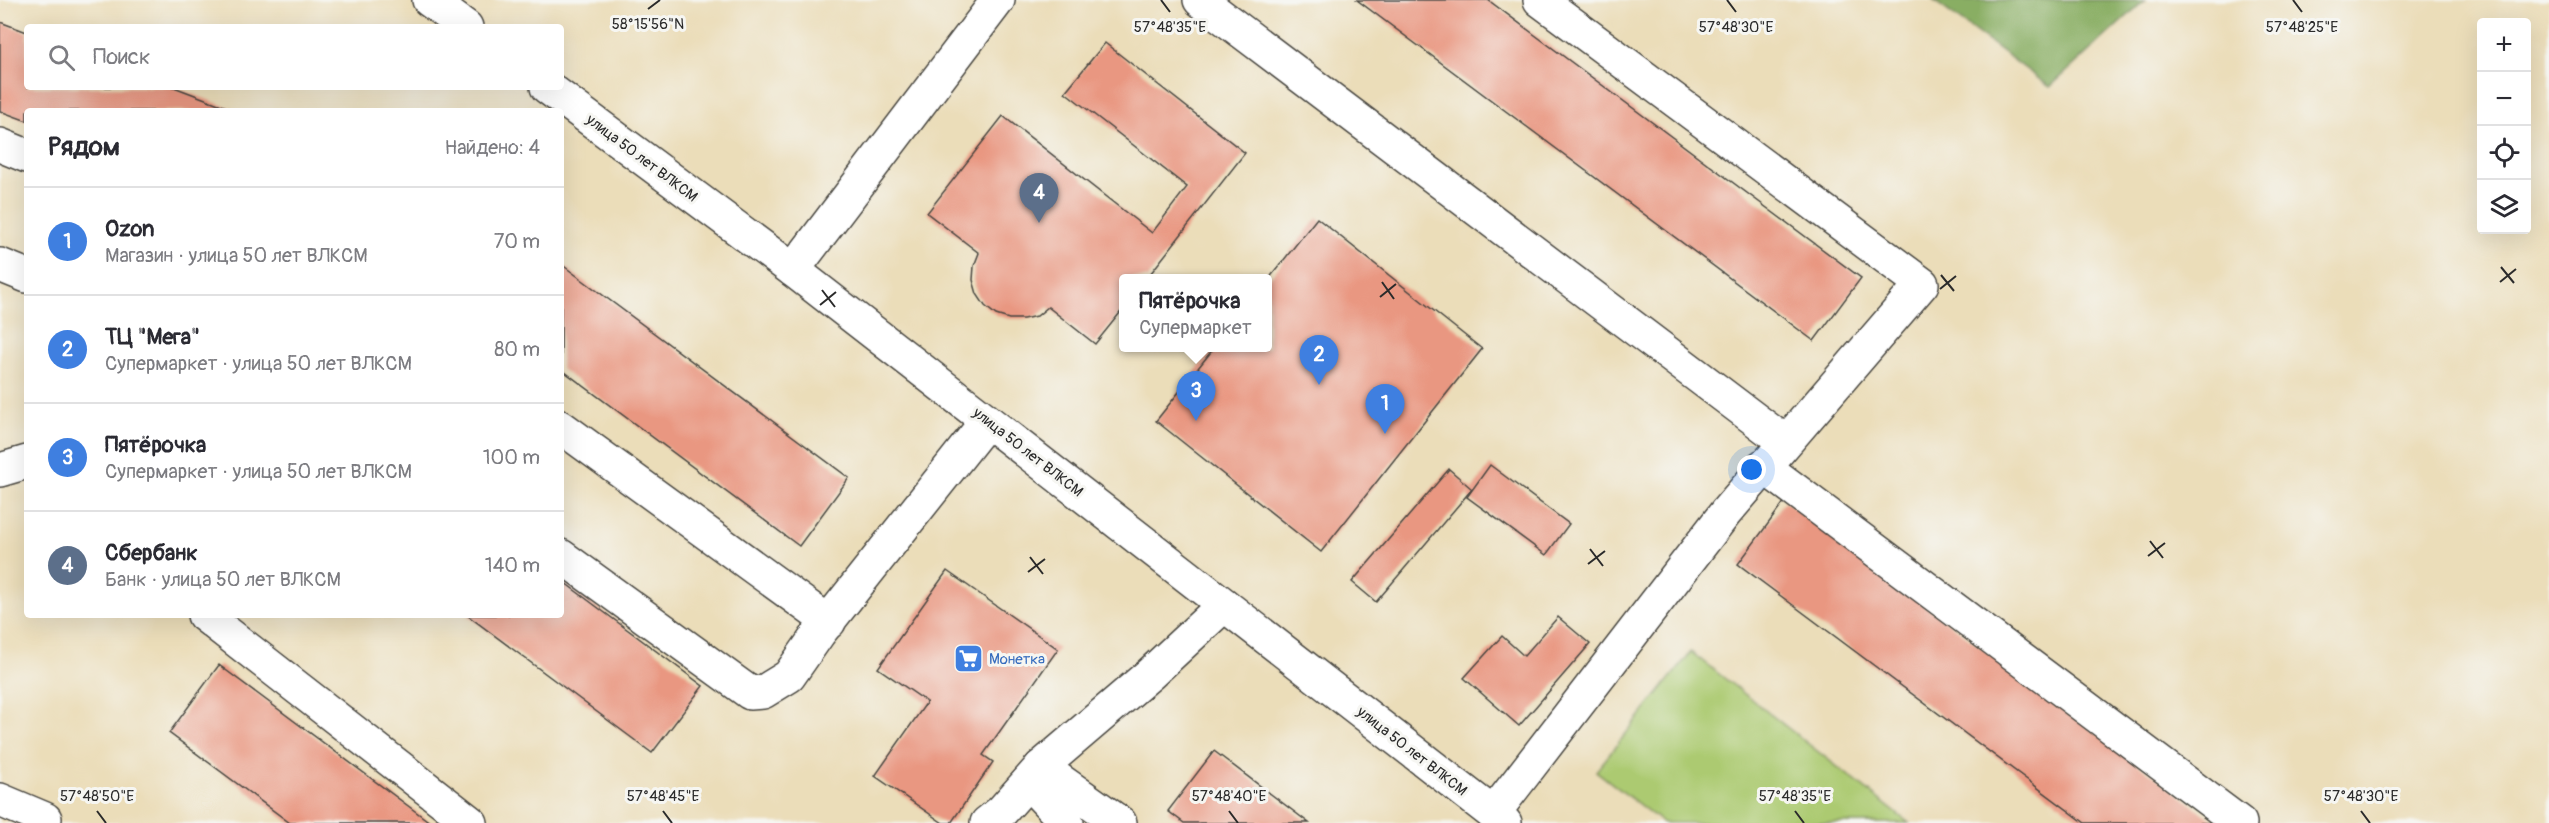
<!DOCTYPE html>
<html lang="ru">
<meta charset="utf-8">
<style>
body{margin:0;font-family:Pangolin,sans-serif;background:#f7f7f7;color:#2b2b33}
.controls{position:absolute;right:18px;top:18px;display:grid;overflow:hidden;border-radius:6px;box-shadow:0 6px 24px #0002}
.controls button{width:54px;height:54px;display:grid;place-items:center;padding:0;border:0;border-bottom:2px solid #e1e1e2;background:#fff;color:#2b2b33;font:30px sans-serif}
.you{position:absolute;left:1752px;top:470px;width:21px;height:21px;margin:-15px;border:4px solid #fff;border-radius:50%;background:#1a73e8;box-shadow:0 0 0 9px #1a73e833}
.badge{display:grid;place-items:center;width:39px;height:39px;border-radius:50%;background:#b45309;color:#fff;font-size:20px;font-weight:700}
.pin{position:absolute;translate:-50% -50px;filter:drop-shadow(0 2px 3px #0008)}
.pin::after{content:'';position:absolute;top:32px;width:21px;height:18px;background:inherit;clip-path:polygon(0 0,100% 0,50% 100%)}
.popup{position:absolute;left:1119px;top:274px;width:153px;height:78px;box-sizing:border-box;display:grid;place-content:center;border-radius:6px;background:#fff;filter:drop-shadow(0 2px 4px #0005);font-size:20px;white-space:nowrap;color:#7c7c81}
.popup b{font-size:22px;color:#2b2b33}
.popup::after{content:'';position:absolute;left:50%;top:100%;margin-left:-12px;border:12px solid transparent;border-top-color:#fff}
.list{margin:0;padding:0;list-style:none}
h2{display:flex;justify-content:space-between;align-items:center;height:78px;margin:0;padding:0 24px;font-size:26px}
h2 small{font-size:20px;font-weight:400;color:#7c7c81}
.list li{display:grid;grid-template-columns:39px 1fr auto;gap:18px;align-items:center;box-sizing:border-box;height:108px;padding:0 24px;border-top:2px solid #e1e1e2}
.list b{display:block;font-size:22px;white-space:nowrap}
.list p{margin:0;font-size:20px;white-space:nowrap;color:#7c7c81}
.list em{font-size:20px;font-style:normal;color:#7c7c81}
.icon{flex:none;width:33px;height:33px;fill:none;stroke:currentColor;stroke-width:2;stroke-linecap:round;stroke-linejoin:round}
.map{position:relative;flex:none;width:2549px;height:823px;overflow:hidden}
.search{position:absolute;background:#fff;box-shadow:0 6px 24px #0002;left:24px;top:24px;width:540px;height:66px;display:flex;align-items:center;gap:15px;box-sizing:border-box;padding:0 21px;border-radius:6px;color:#7c7c81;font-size:22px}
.panel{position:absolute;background:#fff;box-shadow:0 6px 24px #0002;left:24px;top:108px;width:540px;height:510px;border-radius:6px}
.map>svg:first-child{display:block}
.green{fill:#acca71;stroke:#6c7a4e;stroke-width:1.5}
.forest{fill:#89ae63;stroke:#5a6c47;stroke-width:1.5}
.building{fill:#e99781}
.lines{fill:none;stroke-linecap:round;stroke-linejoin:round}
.minor-casing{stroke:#484640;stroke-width:36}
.minor{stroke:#fff;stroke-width:33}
.ticks{fill:none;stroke:#2b2b2b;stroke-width:2}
.labels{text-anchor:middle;stroke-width:6;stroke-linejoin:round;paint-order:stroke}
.street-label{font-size:15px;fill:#2b2b2b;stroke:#f6f6f2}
.shop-label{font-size:15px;fill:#366cbe;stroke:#f6f6f2;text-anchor:start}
.ticks-label{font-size:15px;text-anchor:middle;fill:#2b2b2b;stroke:#f6f6f2;stroke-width:6;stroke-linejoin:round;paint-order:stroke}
</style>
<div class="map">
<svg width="2549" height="823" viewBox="0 0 2549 823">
<rect width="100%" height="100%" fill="#f6f6f2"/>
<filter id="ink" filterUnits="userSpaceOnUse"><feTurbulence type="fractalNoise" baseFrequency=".0167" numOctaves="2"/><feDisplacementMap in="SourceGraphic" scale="12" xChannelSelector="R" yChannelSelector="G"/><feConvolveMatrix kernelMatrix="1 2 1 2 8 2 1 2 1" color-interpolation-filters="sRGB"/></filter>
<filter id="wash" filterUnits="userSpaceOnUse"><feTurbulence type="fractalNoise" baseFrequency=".008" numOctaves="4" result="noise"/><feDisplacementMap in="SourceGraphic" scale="24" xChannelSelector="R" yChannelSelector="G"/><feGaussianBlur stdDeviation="1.35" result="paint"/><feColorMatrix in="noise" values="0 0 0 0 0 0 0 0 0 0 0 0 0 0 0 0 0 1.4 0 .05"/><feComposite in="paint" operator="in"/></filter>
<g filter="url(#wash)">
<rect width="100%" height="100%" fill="#ebddb9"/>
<polygon class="green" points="1691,652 1909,823 1663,823 1596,771"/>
<polygon class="forest" points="1933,0 2145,0 2050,87"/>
<g id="blocks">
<g class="building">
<polygon points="1357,0 1488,0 1861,278 1814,341"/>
<polygon points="0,22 27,32 27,87 174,87 237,111 27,111 27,121 0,111"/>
<polygon points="1105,43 1245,153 1147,278 1124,278 1124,308 1095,344 1048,307 1037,316 1023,319 1009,319 996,315 985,306 977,294 973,280 974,266 979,253 927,213 1003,116 1152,233 1187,187 1065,92"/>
<polygon points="1317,218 1482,349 1321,552 1156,421 1214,348 1268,348 1268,280"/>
<polygon points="561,264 849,478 799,546 561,369"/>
<polygon points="1490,465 1569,524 1546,555 1467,497"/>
<polygon points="1449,469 1472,489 1376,602 1352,582"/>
<polygon points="1785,501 2217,823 2085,823 1738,564"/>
<polygon points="947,571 1058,649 983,755 993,762 951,823 943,823 875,776 927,702 878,668"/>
<polygon points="561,580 703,686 652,753 467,615 561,615"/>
<polygon points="1558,617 1590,644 1519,726 1464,678 1502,636 1524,656"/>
<polygon points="219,665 431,823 290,823 169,733"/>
<polygon points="1214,751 1309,823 1184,823 1168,811"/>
</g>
</g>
</g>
<g filter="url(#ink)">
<use href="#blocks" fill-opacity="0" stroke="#484640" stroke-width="1.5"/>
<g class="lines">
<defs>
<g id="minor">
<polyline points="429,0 466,27"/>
<polyline points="1200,0 1785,442"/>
<polyline points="547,87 793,270 1505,823"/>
<polyline points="0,145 27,156"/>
<polyline points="0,265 27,276"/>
<polyline points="793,270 998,0"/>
<polyline points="561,427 829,622"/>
<polyline points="1763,466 2240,823"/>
<polyline points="0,470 27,462"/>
<polyline points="561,556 750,693 763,692 789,676 819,633 987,421"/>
<polyline points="204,615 471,823"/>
<polyline points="1041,767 1120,823"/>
<polyline points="1028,782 1067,823"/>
<polyline points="0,800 45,819"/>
<polyline points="1493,814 1726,512 1922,284 1540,0"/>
<polyline points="987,823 1002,811 1041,767 1150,674 1224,605"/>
</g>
</defs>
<use href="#minor" class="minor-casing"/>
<use href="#minor" class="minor"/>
</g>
</g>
<path class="ticks" d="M1161,0L1170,12M1727,0L1736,12M2293,0L2302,12M648,9L660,0M2501,267L2514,283M1941,275L1954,291M1382,282L1394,299M2500,282L2516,269M1940,289L1956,276M822,290L835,307M1380,297L1396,284M820,305L836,292M2150,541L2163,558M1590,549L1603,566M2148,556L2165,543M1030,557L1043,574M1588,564L1605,551M1028,572L1045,559M97,811L106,823M663,811L672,823M1229,811L1238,823M1795,811L1804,823M2361,811L2370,823"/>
<defs>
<symbol id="supermarket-square" viewBox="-11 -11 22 22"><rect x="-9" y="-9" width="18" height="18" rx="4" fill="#3f7fe0" stroke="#f6f6f2"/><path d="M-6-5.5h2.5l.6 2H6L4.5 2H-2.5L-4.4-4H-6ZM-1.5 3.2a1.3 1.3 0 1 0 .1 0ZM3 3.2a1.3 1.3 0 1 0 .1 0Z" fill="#fff"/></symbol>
</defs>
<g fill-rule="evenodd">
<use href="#supermarket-square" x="952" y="642" width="33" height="33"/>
</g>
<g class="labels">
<g class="street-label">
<text transform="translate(642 158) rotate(37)" y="5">улица 50 лет ВЛКСМ</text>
<text transform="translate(1028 452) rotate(38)" y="5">улица 50 лет ВЛКСМ</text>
<text transform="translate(1412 751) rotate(38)" y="5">улица 50 лет ВЛКСМ</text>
</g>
<g class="shop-label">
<text x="989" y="664">Монетка</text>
</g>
</g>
<g class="ticks-label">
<text x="648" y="29">58°15'56"N</text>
<text x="1170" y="32">57°48'35"E</text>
<text x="1736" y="32">57°48'30"E</text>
<text x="2302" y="32">57°48'25"E</text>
<text x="97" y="801">57°48'50"E</text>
<text x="663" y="801">57°48'45"E</text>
<text x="1229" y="801">57°48'40"E</text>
<text x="1795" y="801">57°48'35"E</text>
<text x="2361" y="801">57°48'30"E</text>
</g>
</svg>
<div class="controls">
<button>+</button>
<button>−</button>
<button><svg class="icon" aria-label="locate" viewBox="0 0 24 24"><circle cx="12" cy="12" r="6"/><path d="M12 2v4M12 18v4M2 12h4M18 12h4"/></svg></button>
<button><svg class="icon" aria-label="layers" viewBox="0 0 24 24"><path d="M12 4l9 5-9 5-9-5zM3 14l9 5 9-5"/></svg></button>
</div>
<div class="you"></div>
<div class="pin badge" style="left:1385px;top:434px;background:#3f7fe0">1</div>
<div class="pin badge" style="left:1319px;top:385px;background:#3f7fe0">2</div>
<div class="pin badge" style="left:1196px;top:421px;background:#3f7fe0">3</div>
<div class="popup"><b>Пятёрочка</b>Супермаркет</div>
<div class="pin badge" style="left:1039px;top:223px;background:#5c6f8a">4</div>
<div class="search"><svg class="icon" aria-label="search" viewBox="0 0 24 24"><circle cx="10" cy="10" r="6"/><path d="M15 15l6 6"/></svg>Поиск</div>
<section class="panel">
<h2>Рядом<small>Найдено: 4</small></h2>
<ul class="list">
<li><span class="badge" style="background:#3f7fe0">1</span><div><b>Ozon</b><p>Магазин · улица 50 лет ВЛКСМ</p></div><em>70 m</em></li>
<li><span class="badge" style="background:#3f7fe0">2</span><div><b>ТЦ &quot;Мега&quot;</b><p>Супермаркет · улица 50 лет ВЛКСМ</p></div><em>80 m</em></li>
<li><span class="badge" style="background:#3f7fe0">3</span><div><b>Пятёрочка</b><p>Супермаркет · улица 50 лет ВЛКСМ</p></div><em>100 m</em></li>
<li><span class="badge" style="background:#5c6f8a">4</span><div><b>Сбербанк</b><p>Банк · улица 50 лет ВЛКСМ</p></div><em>140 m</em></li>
</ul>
</section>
</div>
